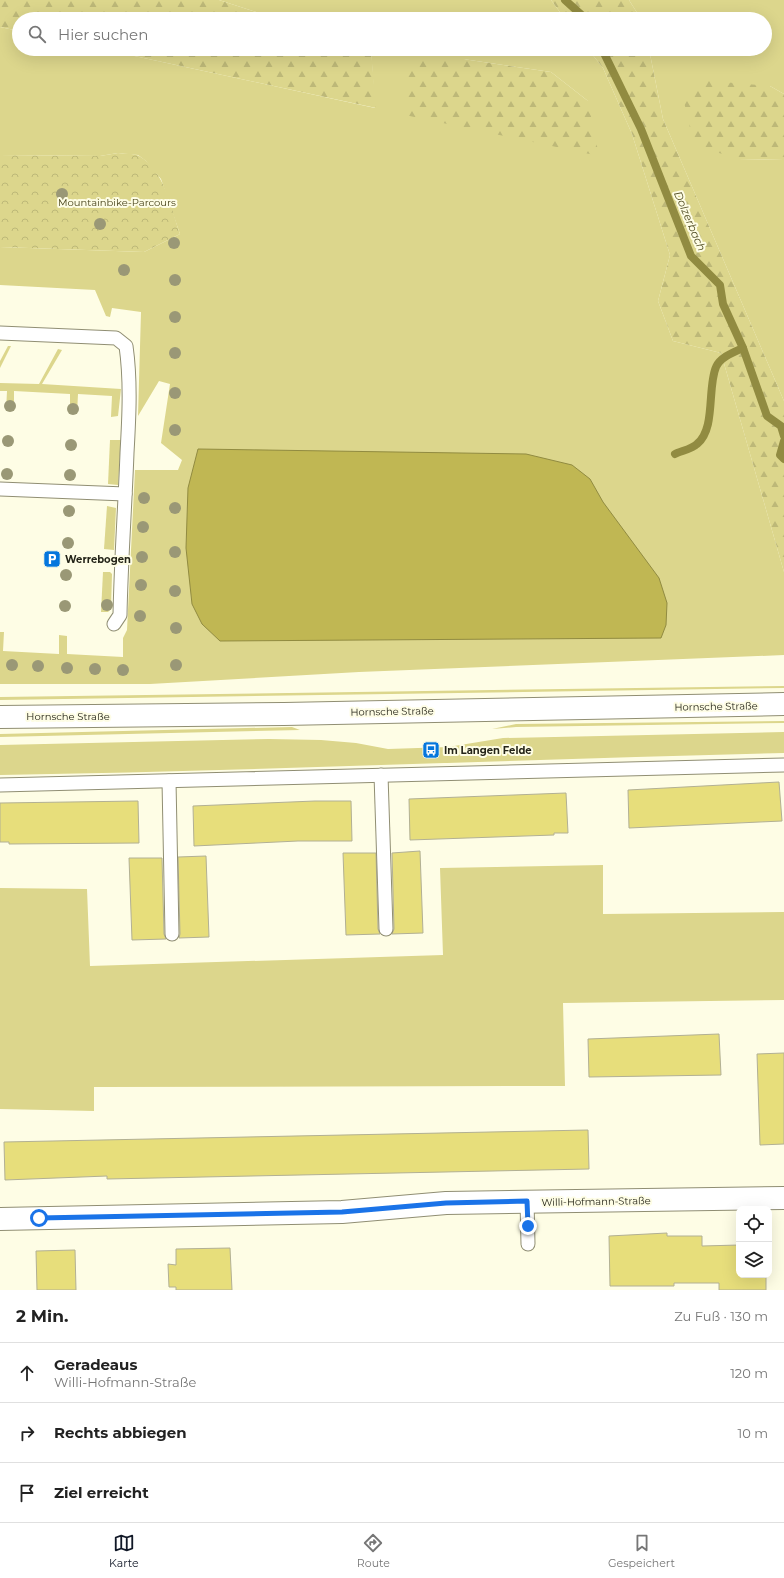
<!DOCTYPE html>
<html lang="de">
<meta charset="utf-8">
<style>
body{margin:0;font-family:Montserrat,sans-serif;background:#f2f2f2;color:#222}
.controls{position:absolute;right:12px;bottom:12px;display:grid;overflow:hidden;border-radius:8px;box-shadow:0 4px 16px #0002}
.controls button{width:36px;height:36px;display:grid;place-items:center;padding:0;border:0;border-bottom:1px solid #e0e0e0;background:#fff;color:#222;font:20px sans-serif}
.stop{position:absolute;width:12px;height:12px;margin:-9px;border:3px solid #1a73e8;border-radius:50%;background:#fff}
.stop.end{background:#1a73e8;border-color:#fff;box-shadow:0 1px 4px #0008}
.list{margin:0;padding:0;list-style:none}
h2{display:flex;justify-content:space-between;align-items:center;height:52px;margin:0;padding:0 16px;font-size:17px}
h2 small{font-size:13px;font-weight:400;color:#767676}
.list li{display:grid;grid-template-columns:26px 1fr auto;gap:12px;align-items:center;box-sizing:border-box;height:60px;padding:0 16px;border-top:1px solid #e0e0e0}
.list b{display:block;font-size:15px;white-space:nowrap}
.list p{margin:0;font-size:13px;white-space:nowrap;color:#767676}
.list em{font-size:13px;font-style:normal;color:#767676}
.icon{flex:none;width:22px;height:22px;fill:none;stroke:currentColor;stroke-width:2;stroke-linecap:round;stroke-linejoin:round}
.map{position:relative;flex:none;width:784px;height:1290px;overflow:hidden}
.search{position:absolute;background:#fff;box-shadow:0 4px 16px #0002;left:12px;right:12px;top:12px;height:44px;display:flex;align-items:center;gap:10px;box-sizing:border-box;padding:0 14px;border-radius:22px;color:#767676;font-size:15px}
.sheet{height:232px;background:#fff}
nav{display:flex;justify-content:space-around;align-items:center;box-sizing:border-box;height:56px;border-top:1px solid #e0e0e0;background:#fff;font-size:11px;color:#767676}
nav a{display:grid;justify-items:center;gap:2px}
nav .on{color:#111827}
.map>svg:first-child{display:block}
.green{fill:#dcd68c;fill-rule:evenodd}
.forest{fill:url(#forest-firs)}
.park{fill:url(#park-crowns)}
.water{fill:#c0b753;stroke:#918b41}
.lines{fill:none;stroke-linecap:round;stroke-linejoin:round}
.stream{stroke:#918b41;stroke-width:8}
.building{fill:#e7de7b;stroke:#b2b094}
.lane-casing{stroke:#908e73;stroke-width:15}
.street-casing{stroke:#908e73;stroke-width:24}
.secondary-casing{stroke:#908e73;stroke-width:24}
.lane{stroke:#fff;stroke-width:13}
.street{stroke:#fff;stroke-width:22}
.secondary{stroke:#fff;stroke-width:22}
.tree{fill:#9a9876}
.route{stroke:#1a73e8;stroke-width:5}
.labels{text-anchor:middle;stroke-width:4;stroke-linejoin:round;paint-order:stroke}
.park-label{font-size:10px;fill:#49451c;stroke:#fefde5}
.poi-label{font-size:10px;font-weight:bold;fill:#242418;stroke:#fefde5;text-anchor:start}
.street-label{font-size:10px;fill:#242418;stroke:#fefde5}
.water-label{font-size:11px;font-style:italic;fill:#504c23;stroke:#fefde5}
</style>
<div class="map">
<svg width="784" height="1290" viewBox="0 0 784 1290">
<defs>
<pattern id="forest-firs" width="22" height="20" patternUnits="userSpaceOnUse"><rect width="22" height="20" fill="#dcd68c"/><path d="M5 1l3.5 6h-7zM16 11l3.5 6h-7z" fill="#bdb878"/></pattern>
<pattern id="park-crowns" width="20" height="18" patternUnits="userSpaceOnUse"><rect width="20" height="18" fill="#dcd68c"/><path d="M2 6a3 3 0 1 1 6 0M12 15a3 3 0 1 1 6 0" fill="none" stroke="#bdb878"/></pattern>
</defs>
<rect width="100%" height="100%" fill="#fefde5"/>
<g class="green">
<polygon points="219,0 551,0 565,19 278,19"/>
<polygon points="629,0 784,0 784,94 770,86 738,159 784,160 784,401 663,119 649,49 765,49 765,19 641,19"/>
<path d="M0,27L19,31V49H102L375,108L371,49H588L603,68L632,134L670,255L658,301L673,341L721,353L784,572V655L359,672L150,684H0V632H4L3,651L59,654V635L67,636V654L123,657V638L127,630L135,470H178L182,460L161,443L170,384L159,381L138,416L141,312L112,308L110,317L106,316L95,290L0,285V247L144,252L180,234L161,179L146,161L138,155L118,153L100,156L0,155ZM463,59L551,72L588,101Z"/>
<polygon points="8,346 11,346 0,368 0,361"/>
<polygon points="58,349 62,350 42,384 121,389 118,416 111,417 112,396 78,394 77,414 70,414 70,394 14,391 14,411 6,411 7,391 0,391 0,383 39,384"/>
<polygon points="110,440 121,440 118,485 108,484"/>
<polygon points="107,506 116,508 114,550 104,549"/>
<polygon points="103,572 110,572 112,574 111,609 108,612 101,612"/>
<polygon points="784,686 784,688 0,700 0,697"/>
<polygon points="784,721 784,723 516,727 492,729 516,724"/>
<polygon points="292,727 300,730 0,737 0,734"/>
<path d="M784,732V753C523,759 261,771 0,775V745L269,739L321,740L356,743L388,749L448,747L503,738Z"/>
<polygon points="603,865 603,914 784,912 784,1000 563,1003 565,1086 94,1087 94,1111 0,1109 0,888 87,889 90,966 443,955 440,868"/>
</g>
<g class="forest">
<polygon points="0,0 219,0 278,19 19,19 19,31 0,27"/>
<polygon points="551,0 629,0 641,19 565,19"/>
<polygon points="102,49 371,49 376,108"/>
<polygon points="588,49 649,49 663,119 784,401 784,572 721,353 673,341 658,301 670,255 632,134 603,68"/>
<polygon points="409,57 463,59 551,72 588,101 599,156 405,115"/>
<polygon points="699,80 770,86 784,94 784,160 738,159 694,145 684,102"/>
</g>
<path class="park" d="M118,153C124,154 133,153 139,156C165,171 171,208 180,234L144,252L0,247V155L100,156Z"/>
<polygon class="water" points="198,449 526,454 572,465 590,479 603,502 659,578 667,603 666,625 661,638 220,641 202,624 192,604 186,548 188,488"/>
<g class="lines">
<g class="stream">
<polyline points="565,0 586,19"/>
<polyline points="602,49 641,129 691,256 720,285 723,304 743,348 767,416 781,426 784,436"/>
<polyline points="784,441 780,455 784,459"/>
<path d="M675,454C681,451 692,449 697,444C716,429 707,388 716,367C720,357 734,352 743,348"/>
</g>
</g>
<g class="building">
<polygon points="779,782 782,821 629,828 628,790"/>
<polygon points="566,793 568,833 554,833 554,835 410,840 409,799"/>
<polygon points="138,801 139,843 9,844 9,842 0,842 0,803"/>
<polygon points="315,801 351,801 352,841 298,841 194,846 193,806"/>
<polygon points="420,851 423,933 392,934 394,929 392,853"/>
<polygon points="343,853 376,853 378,929 380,934 346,935"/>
<polygon points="206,856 209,937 179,938 180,934 178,857"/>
<polygon points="129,858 162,858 164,934 166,939 132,940"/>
<polygon points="719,1034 721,1075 589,1077 588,1039"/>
<polygon points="784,1053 784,1144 760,1145 757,1054"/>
<polygon points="588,1130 589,1169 107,1179 107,1176 5,1180 4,1142"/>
<polygon points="667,1233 667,1236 702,1236 702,1246 739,1245 739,1275 766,1275 766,1290 719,1290 719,1283 674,1283 674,1286 610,1286 609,1236"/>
<polygon points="230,1248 232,1290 176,1290 176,1287 169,1287 168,1264 176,1265 176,1249"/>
<polygon points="75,1250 76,1290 37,1290 36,1251"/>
</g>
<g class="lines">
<defs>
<g id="lane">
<path d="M0,333L116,338L126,346C131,381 129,418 127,453C125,507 121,561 120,615L114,624"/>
<polyline points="0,489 125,494"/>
<polyline points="381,775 386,929"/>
<polyline points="169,781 172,934"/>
<polyline points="0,785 784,765"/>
<polyline points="527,1201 528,1244"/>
</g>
<polyline id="street" points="0,1219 342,1212 446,1203 784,1198"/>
<polyline id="secondary" points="0,717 284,714 784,704"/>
</defs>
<use href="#lane" class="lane-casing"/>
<use href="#street" class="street-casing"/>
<use href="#secondary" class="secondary-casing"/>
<use href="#lane" class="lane"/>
<use href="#street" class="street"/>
<use href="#secondary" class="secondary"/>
</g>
<g class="tree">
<circle cx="62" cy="194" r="6"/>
<circle cx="100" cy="224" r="6"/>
<circle cx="174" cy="243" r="6"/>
<circle cx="124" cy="270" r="6"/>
<circle cx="175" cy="280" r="6"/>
<circle cx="175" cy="317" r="6"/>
<circle cx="175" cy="353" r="6"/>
<circle cx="175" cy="393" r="6"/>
<circle cx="10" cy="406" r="6"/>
<circle cx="73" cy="409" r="6"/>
<circle cx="175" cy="430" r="6"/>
<circle cx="8" cy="441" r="6"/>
<circle cx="71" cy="445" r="6"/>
<circle cx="7" cy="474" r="6"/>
<circle cx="70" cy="475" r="6"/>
<circle cx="144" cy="498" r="6"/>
<circle cx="175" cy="508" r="6"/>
<circle cx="69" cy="511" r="6"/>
<circle cx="143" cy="527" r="6"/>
<circle cx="68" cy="543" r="6"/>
<circle cx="175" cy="552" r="6"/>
<circle cx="142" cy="557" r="6"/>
<circle cx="66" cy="575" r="6"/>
<circle cx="141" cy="585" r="6"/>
<circle cx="175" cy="591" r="6"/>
<circle cx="107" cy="605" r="6"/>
<circle cx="65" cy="606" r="6"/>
<circle cx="140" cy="616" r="6"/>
<circle cx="176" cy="628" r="6"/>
<circle cx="12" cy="665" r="6"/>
<circle cx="176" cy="665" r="6"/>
<circle cx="38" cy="666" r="6"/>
<circle cx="67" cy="668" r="6"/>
<circle cx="95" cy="669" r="6"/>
<circle cx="123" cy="670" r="6"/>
</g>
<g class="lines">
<polyline class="route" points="39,1218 342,1212 446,1203 527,1201 528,1226"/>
</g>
<defs>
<symbol id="parking-square" viewBox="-11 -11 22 22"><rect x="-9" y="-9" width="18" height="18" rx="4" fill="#0476dd" stroke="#fefde5"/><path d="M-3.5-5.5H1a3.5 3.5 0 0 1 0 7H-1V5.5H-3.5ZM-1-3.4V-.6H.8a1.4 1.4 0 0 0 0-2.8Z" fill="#fff"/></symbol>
<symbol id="bus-square" viewBox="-11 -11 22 22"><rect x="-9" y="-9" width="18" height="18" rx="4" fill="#0476dd" stroke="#fefde5"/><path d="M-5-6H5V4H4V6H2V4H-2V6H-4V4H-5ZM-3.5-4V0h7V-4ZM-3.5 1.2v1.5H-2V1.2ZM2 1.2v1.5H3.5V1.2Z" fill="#fff"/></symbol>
</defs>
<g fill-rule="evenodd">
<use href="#parking-square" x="42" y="549" width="20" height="20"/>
<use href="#bus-square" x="421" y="740" width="20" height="20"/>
</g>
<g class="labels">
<g class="park-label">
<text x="117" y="206">Mountainbike-Parcours</text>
</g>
<g class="poi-label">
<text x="65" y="563">Werrebogen</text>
<text x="444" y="754">Im Langen Felde</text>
</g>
<g class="street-label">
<text transform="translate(716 706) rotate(-1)" y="4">Hornsche Straße</text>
<text transform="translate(392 711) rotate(-1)" y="4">Hornsche Straße</text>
<text x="68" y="720">Hornsche Straße</text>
<text transform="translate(596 1201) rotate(-1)" y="4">Willi-Hofmann-Straße</text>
</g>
<g class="water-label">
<text transform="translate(690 221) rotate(67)" y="4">Dolzerbach</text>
</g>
</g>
</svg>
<div class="controls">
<button><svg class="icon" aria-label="locate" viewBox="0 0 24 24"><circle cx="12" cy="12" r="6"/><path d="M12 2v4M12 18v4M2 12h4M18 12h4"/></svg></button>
<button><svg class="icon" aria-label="layers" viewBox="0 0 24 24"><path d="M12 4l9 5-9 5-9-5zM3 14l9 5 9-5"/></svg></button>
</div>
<div class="stop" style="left:39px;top:1218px"></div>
<div class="stop end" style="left:528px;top:1226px"></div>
<div class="search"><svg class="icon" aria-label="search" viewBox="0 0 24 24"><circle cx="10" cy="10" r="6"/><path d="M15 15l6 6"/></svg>Hier suchen</div>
</div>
<section class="sheet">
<h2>2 Min.<small>Zu Fuß · 130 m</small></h2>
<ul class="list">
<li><svg class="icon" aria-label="ahead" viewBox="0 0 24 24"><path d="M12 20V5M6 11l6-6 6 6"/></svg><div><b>Geradeaus</b><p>Willi-Hofmann-Straße</p></div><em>120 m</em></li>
<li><svg class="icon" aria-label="right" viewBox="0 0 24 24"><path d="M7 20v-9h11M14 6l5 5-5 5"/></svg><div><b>Rechts abbiegen</b></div><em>10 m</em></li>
<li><svg class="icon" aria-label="arrive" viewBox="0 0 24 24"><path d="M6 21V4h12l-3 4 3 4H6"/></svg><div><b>Ziel erreicht</b></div></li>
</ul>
</section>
<nav>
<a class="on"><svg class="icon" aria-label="map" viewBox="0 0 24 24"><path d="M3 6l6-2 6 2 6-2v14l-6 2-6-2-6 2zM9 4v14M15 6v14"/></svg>Karte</a>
<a><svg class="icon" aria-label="directions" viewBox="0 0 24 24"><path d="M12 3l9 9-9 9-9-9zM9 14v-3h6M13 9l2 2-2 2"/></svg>Route</a>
<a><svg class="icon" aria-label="saved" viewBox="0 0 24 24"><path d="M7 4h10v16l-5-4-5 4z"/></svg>Gespeichert</a>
</nav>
